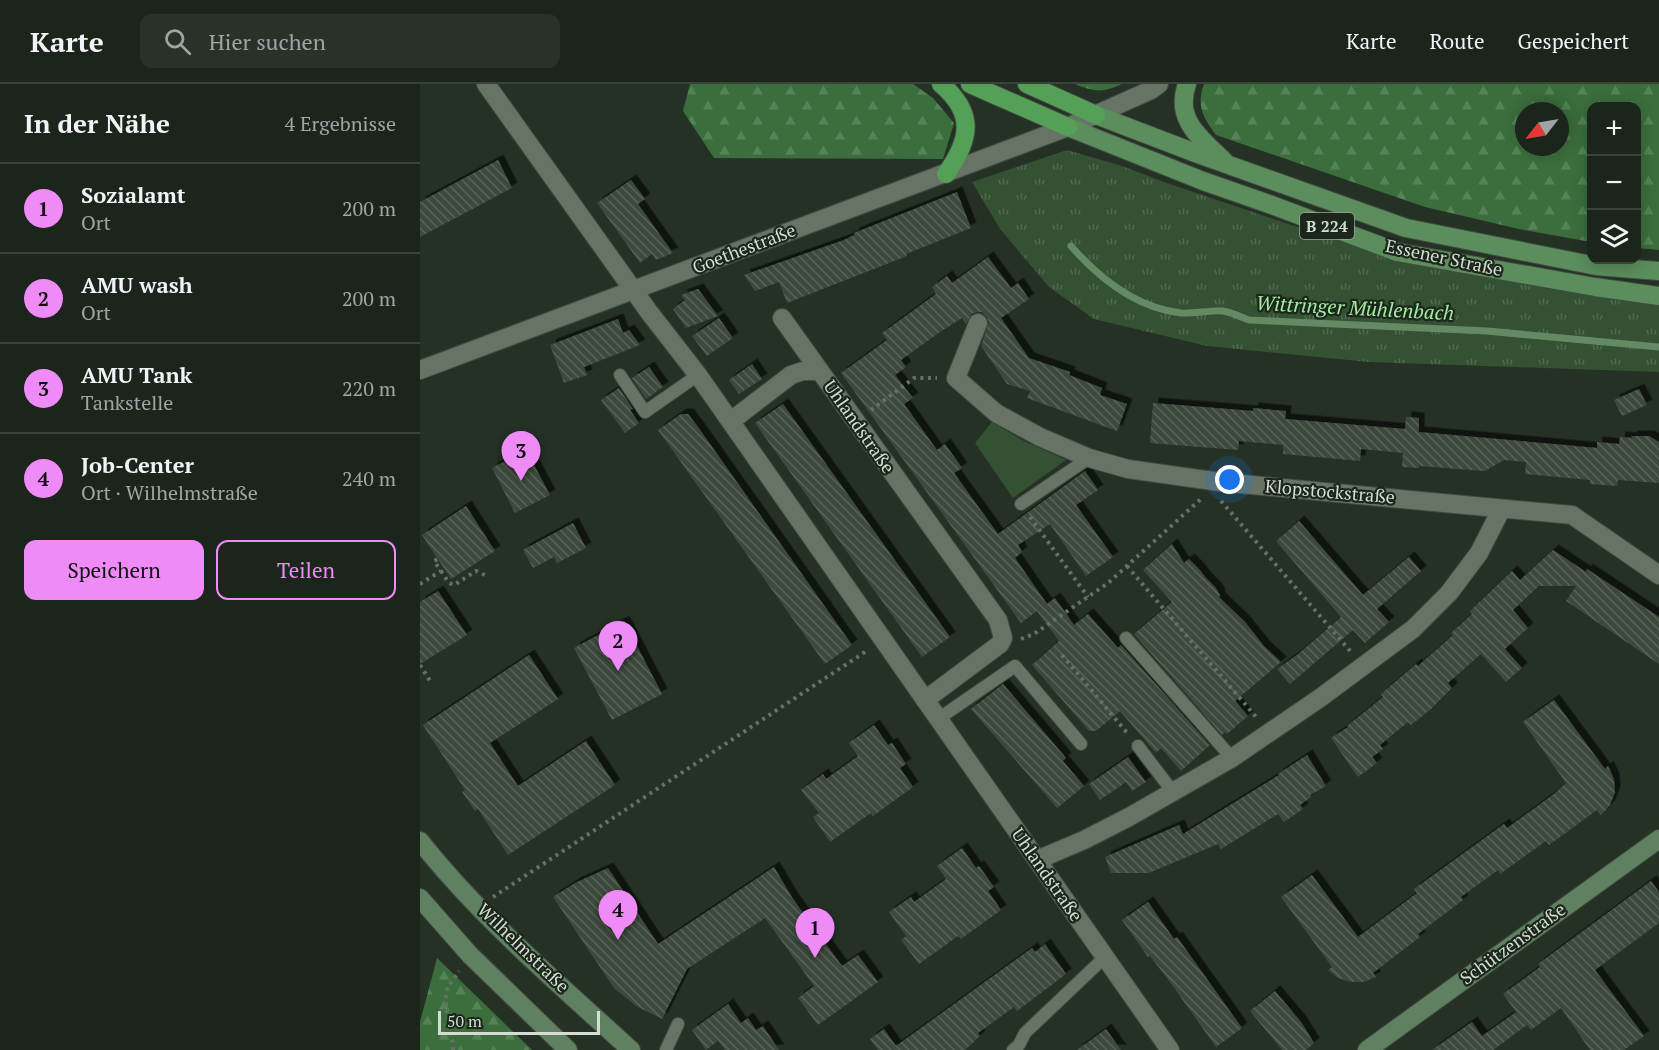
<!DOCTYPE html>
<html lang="de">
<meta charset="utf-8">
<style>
body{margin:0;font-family:"PT Serif",serif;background:#293129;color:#f1f3f6}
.controls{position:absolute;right:18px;top:18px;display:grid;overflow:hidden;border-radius:12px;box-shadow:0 3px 15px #0003}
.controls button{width:54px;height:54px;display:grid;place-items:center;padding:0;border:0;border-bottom:2px solid #3a423b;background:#1c251c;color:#f1f3f6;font:30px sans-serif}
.compass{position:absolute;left:1095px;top:18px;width:54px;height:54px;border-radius:50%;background:#1c251c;box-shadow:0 3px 15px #0003;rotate:239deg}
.scale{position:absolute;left:18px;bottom:15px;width:162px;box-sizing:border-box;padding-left:6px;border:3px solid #d4dcd4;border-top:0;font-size:16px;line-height:21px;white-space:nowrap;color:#d4dcd4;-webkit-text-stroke:4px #1b271b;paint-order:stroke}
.you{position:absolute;left:810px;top:396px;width:21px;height:21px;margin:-15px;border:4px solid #fff;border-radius:50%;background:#1a73e8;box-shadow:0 0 0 9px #1a73e833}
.badge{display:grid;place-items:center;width:39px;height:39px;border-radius:50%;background:#ef8bf7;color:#111;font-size:20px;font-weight:700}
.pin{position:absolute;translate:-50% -50px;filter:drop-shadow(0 2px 3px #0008)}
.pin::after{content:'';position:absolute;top:32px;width:21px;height:18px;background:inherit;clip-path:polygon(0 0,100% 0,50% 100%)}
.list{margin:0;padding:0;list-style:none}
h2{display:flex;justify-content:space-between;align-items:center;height:78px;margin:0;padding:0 24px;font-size:26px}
h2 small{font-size:20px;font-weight:400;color:#a0a5a3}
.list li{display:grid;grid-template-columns:39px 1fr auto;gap:18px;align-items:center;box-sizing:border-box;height:90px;padding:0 24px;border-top:2px solid #3a423b}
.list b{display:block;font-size:22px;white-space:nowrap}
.list p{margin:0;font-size:20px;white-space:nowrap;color:#a0a5a3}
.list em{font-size:20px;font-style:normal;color:#a0a5a3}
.actions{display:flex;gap:12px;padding:18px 24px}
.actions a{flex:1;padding:14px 0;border:2px solid #ef8bf7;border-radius:12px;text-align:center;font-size:21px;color:#ef8bf7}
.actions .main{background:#ef8bf7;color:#111}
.icon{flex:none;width:33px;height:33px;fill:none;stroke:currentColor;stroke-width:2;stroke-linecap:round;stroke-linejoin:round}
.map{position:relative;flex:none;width:1239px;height:966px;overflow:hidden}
header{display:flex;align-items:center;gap:36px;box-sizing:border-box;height:84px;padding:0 30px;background:#1c251c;border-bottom:2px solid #3a423b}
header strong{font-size:28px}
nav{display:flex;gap:33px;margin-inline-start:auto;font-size:21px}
.search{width:420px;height:54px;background:#293129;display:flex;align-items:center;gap:15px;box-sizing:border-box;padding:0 21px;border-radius:12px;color:#a0a5a3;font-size:22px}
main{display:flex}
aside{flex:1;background:#1c251c}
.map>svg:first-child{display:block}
.grass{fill:url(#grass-tufts)}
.forest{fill:url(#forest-firs);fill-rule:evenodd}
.park{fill:#345134}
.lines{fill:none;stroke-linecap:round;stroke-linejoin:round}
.stream{stroke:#648a65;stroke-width:7}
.building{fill:url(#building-back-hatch);filter:url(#shadow)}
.lane-casing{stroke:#414c41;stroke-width:14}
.street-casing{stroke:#414c41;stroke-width:20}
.secondary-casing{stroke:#414c41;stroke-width:20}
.primary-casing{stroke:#414c41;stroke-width:20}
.highway-casing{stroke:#414c41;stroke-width:20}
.path{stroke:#667166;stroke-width:4;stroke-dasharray:3 4.5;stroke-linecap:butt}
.lane{stroke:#667466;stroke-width:12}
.street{stroke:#667466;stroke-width:18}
.secondary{stroke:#608161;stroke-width:18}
.primary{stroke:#5b8e5c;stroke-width:18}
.highway{stroke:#53a056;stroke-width:18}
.labels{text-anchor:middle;stroke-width:4.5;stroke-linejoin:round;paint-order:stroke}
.shield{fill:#1b271b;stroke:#9ca69c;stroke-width:1.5}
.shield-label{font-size:16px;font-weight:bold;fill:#d4dcd4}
.street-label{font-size:18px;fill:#d4dcd4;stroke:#1b271b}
.water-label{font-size:20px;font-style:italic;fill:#a2eca2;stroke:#1b271b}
</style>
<header>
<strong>Karte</strong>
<div class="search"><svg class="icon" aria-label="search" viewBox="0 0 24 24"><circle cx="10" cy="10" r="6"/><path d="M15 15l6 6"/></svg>Hier suchen</div>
<nav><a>Karte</a><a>Route</a><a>Gespeichert</a></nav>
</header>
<main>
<aside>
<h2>In der Nähe<small>4 Ergebnisse</small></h2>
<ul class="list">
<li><span class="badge">1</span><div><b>Sozialamt</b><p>Ort</p></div><em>200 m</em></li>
<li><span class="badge">2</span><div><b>AMU wash</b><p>Ort</p></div><em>200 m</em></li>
<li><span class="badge">3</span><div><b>AMU Tank</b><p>Tankstelle</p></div><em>220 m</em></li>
<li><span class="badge">4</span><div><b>Job-Center</b><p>Ort · Wilhelmstraße</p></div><em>240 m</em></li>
</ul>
<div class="actions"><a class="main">Speichern</a><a>Teilen</a></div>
</aside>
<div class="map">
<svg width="1239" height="966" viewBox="0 0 1239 966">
<defs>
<pattern id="grass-tufts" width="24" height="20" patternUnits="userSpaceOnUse" patternTransform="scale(1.5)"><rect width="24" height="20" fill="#345134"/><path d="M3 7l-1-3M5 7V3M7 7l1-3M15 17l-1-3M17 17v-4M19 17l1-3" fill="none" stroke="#506950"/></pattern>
<pattern id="forest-firs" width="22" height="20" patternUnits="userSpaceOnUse" patternTransform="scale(1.5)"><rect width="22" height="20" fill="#3b6e3c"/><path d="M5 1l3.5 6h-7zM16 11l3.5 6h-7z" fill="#568257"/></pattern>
<pattern id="building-back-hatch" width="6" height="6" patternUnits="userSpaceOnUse" patternTransform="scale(1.5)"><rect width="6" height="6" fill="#3d4a3d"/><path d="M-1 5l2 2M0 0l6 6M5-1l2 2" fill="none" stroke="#586458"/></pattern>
<filter id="shadow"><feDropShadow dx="5.5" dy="-5.5" stdDeviation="0" flood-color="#0009"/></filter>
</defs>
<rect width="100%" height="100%" fill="#253125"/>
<polygon class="grass" points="647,66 702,82 744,98 862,138 942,163 1034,185 1130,205 1239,220 1239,288 949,278 787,262 674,235 629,203 580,145 552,98"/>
<g class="forest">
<polygon points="270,0 493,0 513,14 534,39 523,75 294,74 263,27"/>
<path d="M655,0H702C683,9 674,8 655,0Z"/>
<path d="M784,0H1239V166L1217,164L1216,22H1172L1171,158L1099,145L1005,123L796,51C783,33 776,22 784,0ZM1104,27H1140V63H1104Z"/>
<polygon points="17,874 112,966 0,966 0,938"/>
</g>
<polygon class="park" points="572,338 604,357 646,376 593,414 555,359"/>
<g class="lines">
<path class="stream" d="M651,162C679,194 717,224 761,229C774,230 789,226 803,227C811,228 821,233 829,236L1067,247L1239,263"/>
</g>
<g class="building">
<polygon points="78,76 92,104 0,153 0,118"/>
<polygon points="211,96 225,115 218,120 253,169 236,176 232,170 220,179 177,119"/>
<polygon points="537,108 551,144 486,170 487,172 367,219 359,198 335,207 324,191 424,156 434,151 434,149"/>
<polygon points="568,173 591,204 598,199 609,215 581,234 609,274 650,288 649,291 682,304 680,311 707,320 697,347 607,314 610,307 587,300 561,262 569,238 567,233 562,228 556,228 552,230 546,240 542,234 520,248 481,276 486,283 475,291 493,314 484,320 517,366 525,360 542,384 534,389 578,450 665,387 678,406 656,421 693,473 666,492 630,440 598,461 602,468 595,474 627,520 635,514 654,541 668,530 698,564 701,561 790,661 761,687 741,664 736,669 700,627 676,647 669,647 625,596 612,581 639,557 617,527 601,539 421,289 467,256 462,249 516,210 512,203 527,192 532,199"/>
<polygon points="278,205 298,232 266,244 253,225 265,216 261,211"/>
<polygon points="299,234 313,254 287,272 272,252"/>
<polygon points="198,235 203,249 209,246 220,261 164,283 167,291 144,299 130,261"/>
<polygon points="332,280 342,295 319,310 309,296"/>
<polygon points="229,283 243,303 226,315 212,294"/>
<polygon points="199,304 213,325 210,326 219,339 205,349 181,316"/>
<polygon points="1219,305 1227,321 1202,332 1194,316"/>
<polygon points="733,319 833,327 833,324 866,327 865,335 985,345 986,333 999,334 999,348 1177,364 1177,358 1199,360 1200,353 1212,354 1211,352 1229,352 1239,358 1239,399 1198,396 1197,402 1170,400 1170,396 1105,390 1106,378 1084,376 1065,387 999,382 999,384 982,383 983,369 941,365 940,377 863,370 863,361 819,357 818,366 730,359"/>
<polygon points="363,320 530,553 502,573 335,339"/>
<polygon points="261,330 268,330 278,343 432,561 405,580 238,346"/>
<polygon points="106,366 130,411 95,429 72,384"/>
<polygon points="46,422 75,467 31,495 2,451"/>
<polygon points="879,437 943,511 989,473 1001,487 957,525 969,538 945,559 933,546 870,600 857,585 877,571 921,533 856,457"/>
<polygon points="153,439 166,464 137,479 134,473 113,484 103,466"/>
<polygon points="752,460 764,479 769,475 780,486 785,493 796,504 800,511 799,513 825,538 844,562 861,578 815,617 828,632 807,650 805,648 802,651 714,550 752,518 723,486"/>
<polygon points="1133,466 1166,488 1167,485 1239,533 1239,580 1146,517 1156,502 1119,502 1093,526 1108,544 1085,565 1102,584 1086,598 1061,570 1028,599 1032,604 1011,625 991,641 988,638 960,661 963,665 952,673 957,679 938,693 911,654 928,643 927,642 963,613 961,610 996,580 998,582 1033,551 1031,549 1052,530 1050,527 1092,487 1100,496"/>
<polygon points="18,507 47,551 0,580 0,518"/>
<polygon points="204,537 242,610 192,636 154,564"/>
<polygon points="109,571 138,615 70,659 98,702 166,657 195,701 88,771 58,725 55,727 42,708 45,706 3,641"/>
<polygon points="583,600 646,674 643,677 664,702 637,724 551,625"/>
<polygon points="1134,616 1185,685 1188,682 1194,695 1195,708 1190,721 1181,731 1177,726 1129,761 1126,757 1080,790 1078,786 1041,813 1043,816 998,850 1000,853 953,889 956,893 944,898 931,898 918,894 908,886 912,883 861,813 892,791 938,853 997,809 994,805 1084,740 1087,744 1134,710 1146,699 1103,638"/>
<polygon points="454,641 468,661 472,659 486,680 480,684 493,703 453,732 451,729 410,758 393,733 399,729 381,706 403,690 406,695 438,672 429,659"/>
<polygon points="887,671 906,702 890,711 891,713 880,721 883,725 864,738 858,730 801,765 798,760 729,789 691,789 685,773 759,741 763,750 859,691 858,690"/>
<polygon points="708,673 726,698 712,707 706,698 680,716 669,700"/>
<polygon points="542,764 556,784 559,782 574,803 568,807 581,826 541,855 538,852 499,880 481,856 486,852 469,828 491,813 494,818 526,795 517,782"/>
<polygon points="354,783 373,815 422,882 438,871 458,898 398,941 378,914 394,902 345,834 267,885 242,935 216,922 194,904 133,813 155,799 188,784 238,860"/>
<polygon points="1231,797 1239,808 1239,839 1175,886 1224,952 1204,966 1170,966 1141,924 1111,946 1107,941 1073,966 1012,966 1052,938 1062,952 1096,928 1083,910 1120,883 1118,880"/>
<polygon points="728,818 754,855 757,853 822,944 796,963 750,898 730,872 728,873 702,836"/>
<polygon points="625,860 646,890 597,927 594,923 558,949 560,952 545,966 458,966 450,955 464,945 476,962 612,864 615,868"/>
<polygon points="855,907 881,938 894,959 886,966 862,966 830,927"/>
<polygon points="308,920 321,939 328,934 336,946 343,942 359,966 305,966 298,957 286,966 272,946"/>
<polygon points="686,945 701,966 657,966"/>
</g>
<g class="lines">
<defs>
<g id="lane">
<polyline points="200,291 225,328 278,291"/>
<polyline points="601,420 669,374"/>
<polyline points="706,554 812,674"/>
<polyline points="518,635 595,582 661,660"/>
<polyline points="718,662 753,708"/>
<polyline points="246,966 258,940"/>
<polyline points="593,966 599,961 605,949 685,873"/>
</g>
<g id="street">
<polyline points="66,0 229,228 278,291 750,966"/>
<polyline points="362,234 578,536 583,554 580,560 505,616"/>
<polyline points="558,239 536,294 576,329 620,353 669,374 708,385 800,398 1152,431 1239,491"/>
<polyline points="0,286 648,43 731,6 739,0"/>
<polyline points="311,337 371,291 383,287 399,287"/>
<polyline points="617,776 664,756 709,733 812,674 900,614 993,545 1029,509 1059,469 1081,426"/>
</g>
<g id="secondary">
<path d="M0,757C62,835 138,899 211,966"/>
<polyline points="0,814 50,871 148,966"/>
<polyline points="947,966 1239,755"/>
</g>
<g id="primary">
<path d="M767,0C754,36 781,54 804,77"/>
<polyline points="676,31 778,70 986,144 1176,182 1239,187"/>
<polyline points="648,43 783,97 849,120 977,168 1175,203 1239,212"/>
</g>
<g id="highway">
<path d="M521,0C556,30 550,56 526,90"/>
<polyline points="550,0 648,43"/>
<polyline points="607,0 676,31"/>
</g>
</defs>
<use href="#lane" class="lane-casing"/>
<use href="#street" class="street-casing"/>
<use href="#secondary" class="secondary-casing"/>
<use href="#primary" class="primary-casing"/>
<use href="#highway" class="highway-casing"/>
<g class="path">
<polyline points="451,326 494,294 517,294"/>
<polyline points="801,417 931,568"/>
<polyline points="610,433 668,513"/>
<polyline points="707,482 837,634"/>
<polyline points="21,487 29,499 34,501 56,487 67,492"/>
<polyline points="0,500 21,487 14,477 18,475"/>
<polyline points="601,555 614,550 688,499 781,415"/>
<polyline points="642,571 708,650"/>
<polyline points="0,581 12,600"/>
<polyline points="73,813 448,566"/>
<path d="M33,966C33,947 21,921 28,903C31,898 36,892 39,887"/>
</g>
<use href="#lane" class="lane"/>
<use href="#street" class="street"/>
<use href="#secondary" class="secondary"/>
<use href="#primary" class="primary"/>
<use href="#highway" class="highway"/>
</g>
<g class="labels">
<rect class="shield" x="880" y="129" width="54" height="26" rx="4.5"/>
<g class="shield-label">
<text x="907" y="148">B 224</text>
</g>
<g class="street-label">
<text transform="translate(324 165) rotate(-21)" y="6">Goethestraße</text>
<text transform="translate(1024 174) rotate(12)" y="6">Essener Straße</text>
<text transform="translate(439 343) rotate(55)" y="6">Uhlandstraße</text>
<text transform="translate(910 408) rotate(5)" y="6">Klopstockstraße</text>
<text transform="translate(627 791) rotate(55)" y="6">Uhlandstraße</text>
<text transform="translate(1093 860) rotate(-36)" y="6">Schützenstraße</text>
<text transform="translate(103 864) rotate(44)" y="6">Wilhelmstraße</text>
</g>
<g class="water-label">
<text transform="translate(935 224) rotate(3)" y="7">Wittringer Mühlenbach</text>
</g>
</g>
</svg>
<div class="controls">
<button>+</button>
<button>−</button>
<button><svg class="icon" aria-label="layers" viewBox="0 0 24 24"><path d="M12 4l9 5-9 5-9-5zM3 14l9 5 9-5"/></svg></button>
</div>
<svg class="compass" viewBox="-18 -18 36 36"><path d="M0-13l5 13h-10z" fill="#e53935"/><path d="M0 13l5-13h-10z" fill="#a0a5a3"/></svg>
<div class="scale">50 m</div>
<div class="you"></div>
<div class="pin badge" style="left:395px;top:874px">1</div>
<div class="pin badge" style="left:198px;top:587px">2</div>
<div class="pin badge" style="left:101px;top:397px">3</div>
<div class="pin badge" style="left:198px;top:856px">4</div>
</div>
</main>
